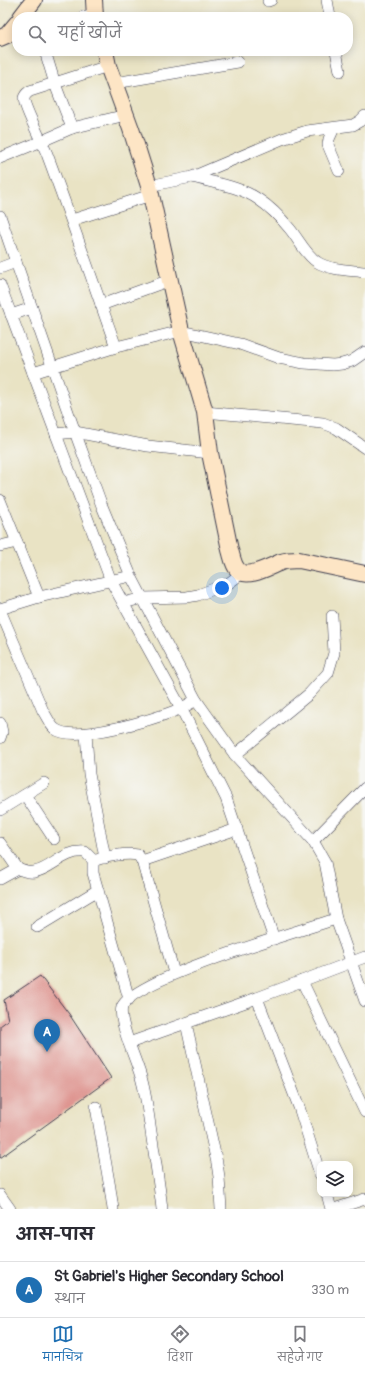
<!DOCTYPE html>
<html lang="hi">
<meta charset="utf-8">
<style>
body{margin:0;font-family:Pangolin,"Playpen Sans Deva",sans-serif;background:#f7f7f7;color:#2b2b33}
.controls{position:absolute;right:12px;bottom:12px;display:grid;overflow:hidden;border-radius:8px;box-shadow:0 2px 10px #0003}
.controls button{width:36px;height:36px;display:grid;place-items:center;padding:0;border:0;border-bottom:1px solid #e1e1e2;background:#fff;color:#2b2b33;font:20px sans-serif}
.you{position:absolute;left:222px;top:588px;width:14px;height:14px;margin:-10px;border:3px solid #fff;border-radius:50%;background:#1a73e8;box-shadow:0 0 0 6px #1a73e833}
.badge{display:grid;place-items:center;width:26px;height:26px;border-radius:50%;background:#1f6fb2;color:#fff;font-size:13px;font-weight:700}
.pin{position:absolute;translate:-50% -33px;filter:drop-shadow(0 1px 2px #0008)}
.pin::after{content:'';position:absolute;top:21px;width:14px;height:12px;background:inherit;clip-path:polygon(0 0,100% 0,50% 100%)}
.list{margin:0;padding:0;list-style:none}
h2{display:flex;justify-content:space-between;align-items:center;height:52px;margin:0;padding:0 16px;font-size:17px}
h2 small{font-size:13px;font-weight:400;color:#7c7c81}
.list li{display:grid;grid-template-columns:26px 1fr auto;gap:12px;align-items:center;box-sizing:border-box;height:56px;padding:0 16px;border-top:1px solid #e1e1e2}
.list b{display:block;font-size:15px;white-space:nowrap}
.list p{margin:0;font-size:13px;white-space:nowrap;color:#7c7c81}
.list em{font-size:13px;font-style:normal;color:#7c7c81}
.icon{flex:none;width:22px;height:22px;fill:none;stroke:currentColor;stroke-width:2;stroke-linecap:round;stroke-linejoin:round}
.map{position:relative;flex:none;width:365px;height:1209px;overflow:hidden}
.search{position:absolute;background:#fff;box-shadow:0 2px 10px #0003;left:12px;right:12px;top:12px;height:44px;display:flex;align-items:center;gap:10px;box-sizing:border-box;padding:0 14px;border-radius:16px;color:#7c7c81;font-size:15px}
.sheet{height:108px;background:#fff}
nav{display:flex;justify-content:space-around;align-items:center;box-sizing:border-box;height:56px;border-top:1px solid #e1e1e2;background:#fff;font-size:11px;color:#7c7c81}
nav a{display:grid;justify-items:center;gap:2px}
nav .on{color:#1f6fb2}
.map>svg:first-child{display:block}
.building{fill:#de938e}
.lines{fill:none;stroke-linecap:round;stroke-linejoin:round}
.street-casing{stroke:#403f50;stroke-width:12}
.secondary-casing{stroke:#403f50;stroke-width:18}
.street{stroke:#fff;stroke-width:11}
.secondary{stroke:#fde5c5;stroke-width:16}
</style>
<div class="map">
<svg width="365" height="1209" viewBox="0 0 365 1209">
<rect width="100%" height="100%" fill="#f6f6f2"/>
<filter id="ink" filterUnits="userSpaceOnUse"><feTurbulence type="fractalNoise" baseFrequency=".025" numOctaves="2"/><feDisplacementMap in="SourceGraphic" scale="8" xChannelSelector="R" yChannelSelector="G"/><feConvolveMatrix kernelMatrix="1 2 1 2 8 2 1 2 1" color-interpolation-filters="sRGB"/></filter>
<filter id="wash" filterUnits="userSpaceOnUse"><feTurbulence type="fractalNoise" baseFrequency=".012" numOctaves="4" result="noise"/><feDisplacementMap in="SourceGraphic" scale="16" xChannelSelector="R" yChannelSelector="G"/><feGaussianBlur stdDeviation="0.9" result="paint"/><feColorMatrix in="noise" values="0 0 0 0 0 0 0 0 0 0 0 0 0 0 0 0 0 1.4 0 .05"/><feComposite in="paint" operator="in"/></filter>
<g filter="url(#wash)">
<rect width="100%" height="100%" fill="#e9e3c4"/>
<g id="blocks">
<polygon class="building" points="40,976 69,1014 111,1078 0,1158 0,1026 8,1020 4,1000"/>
</g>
</g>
<g filter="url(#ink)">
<use href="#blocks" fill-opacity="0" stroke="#403f50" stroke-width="1"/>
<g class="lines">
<defs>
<g id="street">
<polyline points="327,0 330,17"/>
<polyline points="268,1 271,0"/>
<polyline points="82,17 94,14"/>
<polyline points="45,51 55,84 72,128"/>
<polyline points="336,51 340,71"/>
<path d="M108,66L30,91C27,93 25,94 24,98C23,105 43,144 47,154C71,218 93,282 116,347"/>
<polyline points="115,83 238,62"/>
<polyline points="334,128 329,139 328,145 339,171"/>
<polyline points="0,158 42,141 72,128 126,115"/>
<path d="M192,177C214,183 239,186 258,199C270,207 281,218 290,229C299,240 305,254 317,262C330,270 350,270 365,272"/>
<polyline points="149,186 192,177 282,139 307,131 353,125 360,121 365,116"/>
<polyline points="0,216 75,432 102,506 131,576 196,700 235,755 313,841 325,862 336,919 365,1001"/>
<polyline points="72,220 151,195"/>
<polyline points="0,268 16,262"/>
<polyline points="0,285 111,581 181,708 226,798 274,939"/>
<polyline points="101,305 170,280"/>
<polyline points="11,315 32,308"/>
<polyline points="33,373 116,347 181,331 240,344 279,358 304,363 333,365 342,364 352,361 365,352"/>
<polyline points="205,412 323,423 336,428 365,448"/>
<polyline points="56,434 75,432 148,446 210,453"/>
<polyline points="0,500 39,597"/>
<polyline points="0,546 17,542"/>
<polyline points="123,603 143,598 187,597 198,595 229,583 242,573"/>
<polyline points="0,609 39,597 131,576"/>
<path d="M0,610L43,711C47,717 50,725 55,729C75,744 157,718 180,709C186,706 191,703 196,700"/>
<polyline points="0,723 2,732 0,738"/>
<polyline points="86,734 89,774 105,858"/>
<polyline points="235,755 309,694 328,673 334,653 332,616"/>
<polyline points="25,795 54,839"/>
<polyline points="0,810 44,783"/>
<polyline points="313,841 365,788"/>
<path d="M0,843L18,869C23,871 29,873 34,872C52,869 63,850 85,852L94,861"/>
<path d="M94,861C105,856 126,853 138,855L142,861L174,973"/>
<polyline points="94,861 93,864 93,873 129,999"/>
<polyline points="142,861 237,829"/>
<polyline points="0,879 18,869"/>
<polyline points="37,927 98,890"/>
<polyline points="302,981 365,1112"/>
<polyline points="257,998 299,1107 320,1174"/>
<polyline points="186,1023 217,1163 219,1177 221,1209"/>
<polyline points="129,1043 257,998 365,957"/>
<polyline points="96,1107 110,1188 113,1209"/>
<polyline points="327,1194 331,1209"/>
<polyline points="0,1195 10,1209"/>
<path d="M162,1209C159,1181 154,1153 150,1125C147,1106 145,1086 138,1068C134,1055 118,1020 122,1007C132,979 302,930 336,919"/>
<polyline points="334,1209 365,1199"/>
</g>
<g id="secondary">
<polyline points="94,0 95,17"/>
<polyline points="21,17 34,0"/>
<polyline points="0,38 7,35 17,23"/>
<path d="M105,51L108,66L131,129L149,186L181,331L205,412L210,453L230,550C232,556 233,565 238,570C247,580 270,566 281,562C287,560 293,560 299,560L365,574"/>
</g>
</defs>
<use href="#street" class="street-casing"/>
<use href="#secondary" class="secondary-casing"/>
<use href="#street" class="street"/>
<use href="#secondary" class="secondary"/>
</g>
</g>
</svg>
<div class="controls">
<button><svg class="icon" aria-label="layers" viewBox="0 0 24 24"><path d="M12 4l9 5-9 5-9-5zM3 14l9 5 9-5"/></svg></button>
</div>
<div class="you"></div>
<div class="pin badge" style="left:47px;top:1052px">A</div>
<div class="search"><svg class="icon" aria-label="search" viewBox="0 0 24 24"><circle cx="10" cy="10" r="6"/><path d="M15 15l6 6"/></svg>यहाँ खोजें</div>
</div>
<section class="sheet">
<h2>आस-पास<small></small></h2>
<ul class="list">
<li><span class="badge">A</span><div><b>St Gabriel's Higher Secondary School</b><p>स्थान</p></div><em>330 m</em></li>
</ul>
</section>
<nav>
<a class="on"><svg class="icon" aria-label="map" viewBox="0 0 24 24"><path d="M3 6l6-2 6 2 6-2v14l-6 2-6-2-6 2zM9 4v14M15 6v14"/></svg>मानचित्र</a>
<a><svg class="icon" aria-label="directions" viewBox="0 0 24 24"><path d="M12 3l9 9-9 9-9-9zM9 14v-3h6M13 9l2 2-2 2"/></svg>दिशा</a>
<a><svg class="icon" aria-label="saved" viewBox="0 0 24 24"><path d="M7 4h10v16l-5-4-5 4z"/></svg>सहेजे गए</a>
</nav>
